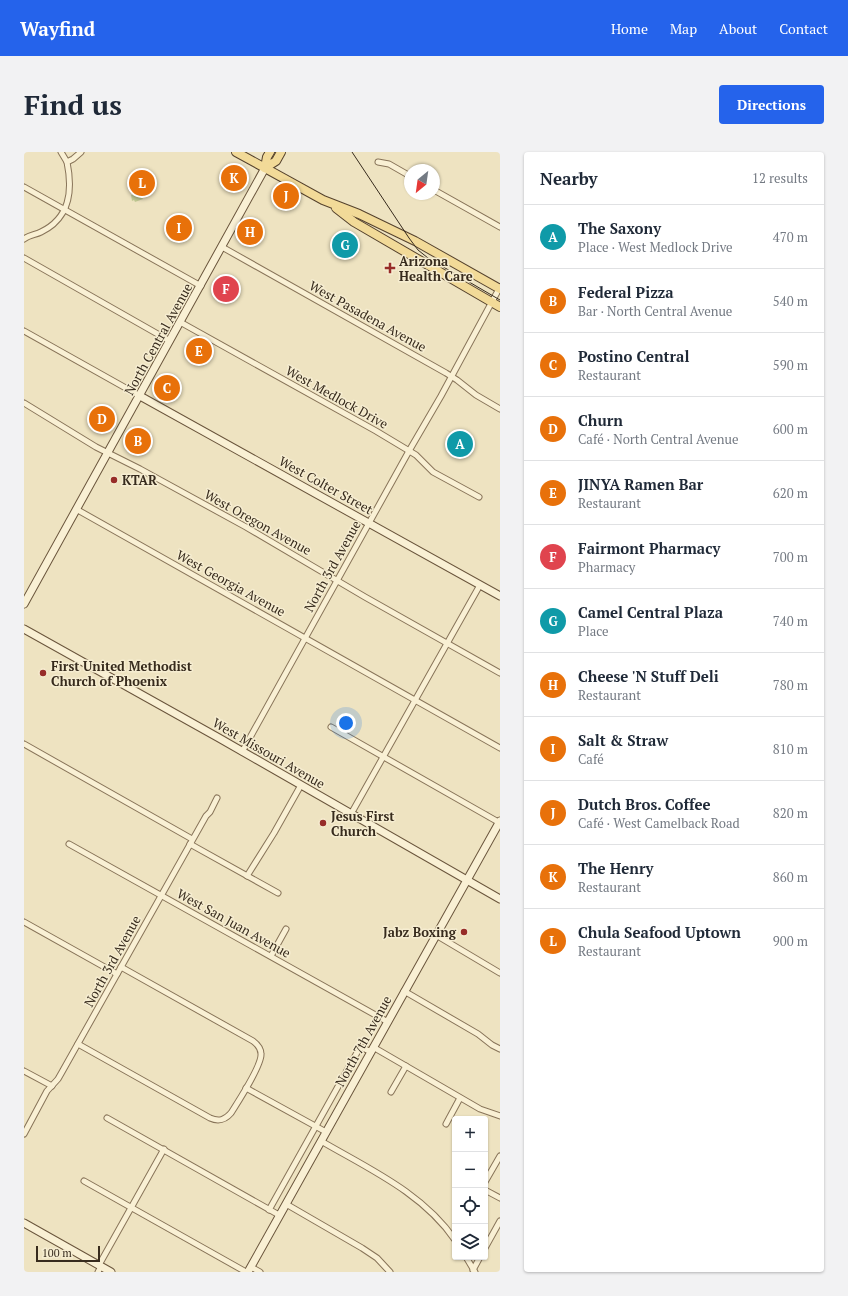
<!DOCTYPE html>
<meta charset="utf-8">
<style>
body{margin:0;font-family:"PT Serif",serif;background:#f2f2f3;color:#1f2937}
.controls{position:absolute;right:12px;bottom:12px;display:grid;overflow:hidden;border-radius:4px;box-shadow:0 1px 3px #0004}
.controls button{width:36px;height:36px;display:grid;place-items:center;padding:0;border:0;border-bottom:1px solid #e0e1e3;background:#fff;color:#1f2937;font:20px sans-serif}
.compass{position:absolute;left:380px;top:12px;width:36px;height:36px;border-radius:50%;background:#fff;box-shadow:0 1px 3px #0004;rotate:209deg}
.scale{position:absolute;left:12px;bottom:10px;width:64px;box-sizing:border-box;padding-left:4px;border:2px solid #372b1d;border-top:0;font-size:11px;line-height:14px;white-space:nowrap;color:#372b1d;-webkit-text-stroke:3px #f6edd1;paint-order:stroke}
.you{position:absolute;left:322px;top:571px;width:14px;height:14px;margin:-10px;border:3px solid #fff;border-radius:50%;background:#1a73e8;box-shadow:0 0 0 6px #1a73e833}
.badge{display:grid;place-items:center;width:26px;height:26px;border-radius:50%;background:#2563eb;color:#fff;font-size:13px;font-weight:700}
.pin{position:absolute;translate:-50% -50%;border:2px solid #fff;box-shadow:0 1px 4px #0006}
.list{margin:0;padding:0;list-style:none}
h2{display:flex;justify-content:space-between;align-items:center;height:52px;margin:0;padding:0 16px;font-size:17px}
h2 small{font-size:13px;font-weight:400;color:#747a83}
.list li{display:grid;grid-template-columns:26px 1fr auto;gap:12px;align-items:center;box-sizing:border-box;height:64px;padding:0 16px;border-top:1px solid #e0e1e3}
.list b{display:block;font-size:15px;white-space:nowrap}
.list p{margin:0;font-size:13px;white-space:nowrap;color:#747a83}
.list em{font-size:13px;font-style:normal;color:#747a83}
.icon{flex:none;width:22px;height:22px;fill:none;stroke:currentColor;stroke-width:2;stroke-linecap:round;stroke-linejoin:round}
.map{position:relative;flex:none;width:476px;height:1120px;overflow:hidden;border-radius:4px}
header{display:flex;align-items:center;gap:24px;box-sizing:border-box;height:56px;padding:0 20px;background:#2563eb;color:#fff}
header strong{font-size:19px}
nav{display:flex;gap:22px;margin-inline-start:auto;font-size:14px}
.intro{display:flex;align-items:center;justify-content:space-between;box-sizing:border-box;height:96px;padding:0 24px}
h1{margin:0;font-size:28px}
.button{padding:10px 18px;border-radius:4px;background:#2563eb;color:#fff;font-size:14px;font-weight:700}
main{display:flex;gap:24px;padding:0 24px}
aside{flex:1;background:#fff;border-radius:4px;box-shadow:0 1px 3px #0004}
.map>svg:first-child{display:block}
.green{fill:#c3cc95}
.lines{fill:none;stroke-linecap:round;stroke-linejoin:round}
.street-casing{stroke:#887459;stroke-width:7}
.secondary-casing{stroke:#6a553c;stroke-width:9}
.primary-casing{stroke:#55422d;stroke-width:10}
.street{stroke:#f9f0d4;stroke-width:5}
.secondary{stroke:#f9f0d4;stroke-width:7}
.primary{stroke:#f2da98;stroke-width:8}
.tram{stroke:#372b1d;stroke-width:1}
.poi-dot{fill:#972c28;stroke:#f6edd1;stroke-width:1.5}
.labels{text-anchor:middle;stroke-width:3;stroke-linejoin:round;paint-order:stroke}
.poi-label{font-size:13px;font-weight:bold;fill:#372b1d;stroke:#f6edd1;text-anchor:start}
.street-label{font-size:13px;fill:#372b1d;stroke:#f6edd1}
</style>
<header>
<strong>Wayfind</strong>
<nav><a>Home</a><a>Map</a><a>About</a><a>Contact</a></nav>
</header>
<div class="intro"><h1>Find us</h1><a class="button">Directions</a></div>
<main>
<div class="map">
<svg width="476" height="1120" viewBox="0 0 476 1120">
<rect width="100%" height="100%" fill="#eee3c1"/>
<polygon class="green" points="113,42 117,44 119,47 111,50 110,48 108,49 107,43"/>
<g class="lines">
<defs>
<g id="street">
<polyline points="37,0 43,10"/>
<polyline points="354,10 365,12 386,24"/>
<polyline points="0,35 177,134"/>
<polyline points="410,38 476,75"/>
<path d="M0,87C5,83 11,83 17,80C46,66 49,39 43,10L49,7L57,0"/>
<polyline points="198,95 422,221 433,228 452,243 476,257"/>
<polyline points="0,106 146,189"/>
<polyline points="156,170 352,279 392,303 409,320 455,345"/>
<polyline points="0,179 116,244"/>
<polyline points="0,251 72,295 116,317 222,375 341,445 476,521"/>
<polyline points="52,357 476,596"/>
<polyline points="307,575 476,671"/>
<polyline points="0,592 168,687"/>
<polyline points="218,600 385,299 417,244 476,135"/>
<polyline points="327,662 456,433"/>
<polyline points="45,692 364,870"/>
<polyline points="166,692 254,741"/>
<polyline points="223,724 250,681 277,633"/>
<polyline points="0,770 93,822"/>
<polyline points="412,783 476,821"/>
<polyline points="247,804 262,777"/>
<polyline points="380,839 454,882 468,893 476,897"/>
<path d="M54,892L186,966C195,970 201,968 207,961C214,950 238,913 237,902C237,896 233,892 229,889L97,815"/>
<polyline points="349,895 456,957 476,964"/>
<polyline points="0,919 28,934"/>
<polyline points="222,936 302,980"/>
<polyline points="367,940 382,914"/>
<polyline points="83,966 255,1063"/>
<polyline points="422,972 436,946"/>
<polyline points="0,982 23,939 34,927 38,920 182,664 186,660 193,646"/>
<path d="M297,989C345,1017 399,1041 431,1088"/>
<polyline points="60,1029 222,1120"/>
<polyline points="461,1030 476,1004"/>
<polyline points="461,1038 476,1046"/>
<polyline points="262,1052 338,1096 353,1106 366,1120"/>
<polyline points="245,1058 335,897 337,895 347,900"/>
<polyline points="461,1096 476,1069"/>
<polyline points="442,1105 451,1120"/>
<polyline points="75,1113 140,997"/>
<polyline points="227,1115 236,1120"/>
<polyline points="449,1118 456,1105"/>
<polyline points="74,1120 77,1114"/>
</g>
<g id="secondary">
<polyline points="116,244 476,444"/>
<polyline points="0,452 241,16"/>
<polyline points="0,477 195,586 476,747"/>
<polyline points="0,1071 87,1120"/>
<polyline points="224,1120 476,669"/>
</g>
<g id="primary">
<polyline points="212,0 299,48 335,62 391,89 476,137"/>
<polyline points="241,16 252,9 257,0"/>
<polyline points="241,16 243,5 246,0"/>
<polyline points="312,56 330,70 476,155"/>
</g>
</defs>
<use href="#street" class="street-casing"/>
<use href="#secondary" class="secondary-casing"/>
<use href="#primary" class="primary-casing"/>
<use href="#street" class="street"/>
<use href="#secondary" class="secondary"/>
<use href="#primary" class="primary"/>
<polyline class="tram" points="328,0 385,86 394,98 404,106 476,148"/>
</g>
<g class="poi-dot">
<path d="M364 110h4v4h4v4h-4v4h-4v-4h-4v-4h4z"/>
<circle cx="90" cy="328" r="4"/>
<circle cx="19" cy="521" r="4"/>
<circle cx="299" cy="671" r="4"/>
<circle cx="440" cy="780" r="4"/>
</g>
<g class="labels">
<g class="poi-label">
<text x="375" y="114">Arizona<tspan x="375" dy="15">Health Care</tspan></text>
<text x="98" y="333">KTAR</text>
<text x="27" y="519">First United Methodist<tspan x="27" dy="15">Church of Phoenix</tspan></text>
<text x="307" y="669">Jesus First<tspan x="307" dy="15">Church</tspan></text>
<text x="432" y="785" text-anchor="end">Jabz Boxing</text>
</g>
<g class="street-label">
<text transform="translate(344 164) rotate(29)" y="5">West Pasadena Avenue</text>
<text transform="translate(134 187) rotate(-61)" y="5">North Central Avenue</text>
<text transform="translate(313 245) rotate(29)" y="5">West Medlock Drive</text>
<text transform="translate(302 333) rotate(29)" y="5">West Colter Street</text>
<text transform="translate(234 370) rotate(29)" y="5">West Oregon Avenue</text>
<text transform="translate(308 414) rotate(-61)" y="5">North 3rd Avenue</text>
<text transform="translate(207 431) rotate(29)" y="5">West Georgia Avenue</text>
<text transform="translate(245 601) rotate(30)" y="5">West Missouri Avenue</text>
<text transform="translate(210 771) rotate(29)" y="5">West San Juan Avenue</text>
<text transform="translate(88 809) rotate(-61)" y="5">North 3rd Avenue</text>
<text transform="translate(339 889) rotate(-61)" y="5">North 7th Avenue</text>
</g>
</g>
</svg>
<div class="controls">
<button>+</button>
<button>−</button>
<button><svg class="icon" aria-label="locate" viewBox="0 0 24 24"><circle cx="12" cy="12" r="6"/><path d="M12 2v4M12 18v4M2 12h4M18 12h4"/></svg></button>
<button><svg class="icon" aria-label="layers" viewBox="0 0 24 24"><path d="M12 4l9 5-9 5-9-5zM3 14l9 5 9-5"/></svg></button>
</div>
<svg class="compass" viewBox="-18 -18 36 36"><path d="M0-13l5 13h-10z" fill="#e53935"/><path d="M0 13l5-13h-10z" fill="#747a83"/></svg>
<div class="scale">100 m</div>
<div class="you"></div>
<div class="pin badge" style="left:436px;top:292px;background:#0f9aa8">A</div>
<div class="pin badge" style="left:114px;top:289px;background:#e8710a">B</div>
<div class="pin badge" style="left:143px;top:236px;background:#e8710a">C</div>
<div class="pin badge" style="left:78px;top:267px;background:#e8710a">D</div>
<div class="pin badge" style="left:175px;top:199px;background:#e8710a">E</div>
<div class="pin badge" style="left:202px;top:137px;background:#e0444e">F</div>
<div class="pin badge" style="left:321px;top:93px;background:#0f9aa8">G</div>
<div class="pin badge" style="left:226px;top:80px;background:#e8710a">H</div>
<div class="pin badge" style="left:155px;top:76px;background:#e8710a">I</div>
<div class="pin badge" style="left:262px;top:44px;background:#e8710a">J</div>
<div class="pin badge" style="left:210px;top:26px;background:#e8710a">K</div>
<div class="pin badge" style="left:118px;top:31px;background:#e8710a">L</div>
</div>
<aside>
<h2>Nearby<small>12 results</small></h2>
<ul class="list">
<li><span class="badge" style="background:#0f9aa8">A</span><div><b>The Saxony</b><p>Place · West Medlock Drive</p></div><em>470 m</em></li>
<li><span class="badge" style="background:#e8710a">B</span><div><b>Federal Pizza</b><p>Bar · North Central Avenue</p></div><em>540 m</em></li>
<li><span class="badge" style="background:#e8710a">C</span><div><b>Postino Central</b><p>Restaurant</p></div><em>590 m</em></li>
<li><span class="badge" style="background:#e8710a">D</span><div><b>Churn</b><p>Café · North Central Avenue</p></div><em>600 m</em></li>
<li><span class="badge" style="background:#e8710a">E</span><div><b>JINYA Ramen Bar</b><p>Restaurant</p></div><em>620 m</em></li>
<li><span class="badge" style="background:#e0444e">F</span><div><b>Fairmont Pharmacy</b><p>Pharmacy</p></div><em>700 m</em></li>
<li><span class="badge" style="background:#0f9aa8">G</span><div><b>Camel Central Plaza</b><p>Place</p></div><em>740 m</em></li>
<li><span class="badge" style="background:#e8710a">H</span><div><b>Cheese 'N Stuff Deli</b><p>Restaurant</p></div><em>780 m</em></li>
<li><span class="badge" style="background:#e8710a">I</span><div><b>Salt &amp; Straw</b><p>Café</p></div><em>810 m</em></li>
<li><span class="badge" style="background:#e8710a">J</span><div><b>Dutch Bros. Coffee</b><p>Café · West Camelback Road</p></div><em>820 m</em></li>
<li><span class="badge" style="background:#e8710a">K</span><div><b>The Henry</b><p>Restaurant</p></div><em>860 m</em></li>
<li><span class="badge" style="background:#e8710a">L</span><div><b>Chula Seafood Uptown</b><p>Restaurant</p></div><em>900 m</em></li>
</ul>
</aside>
</main>
